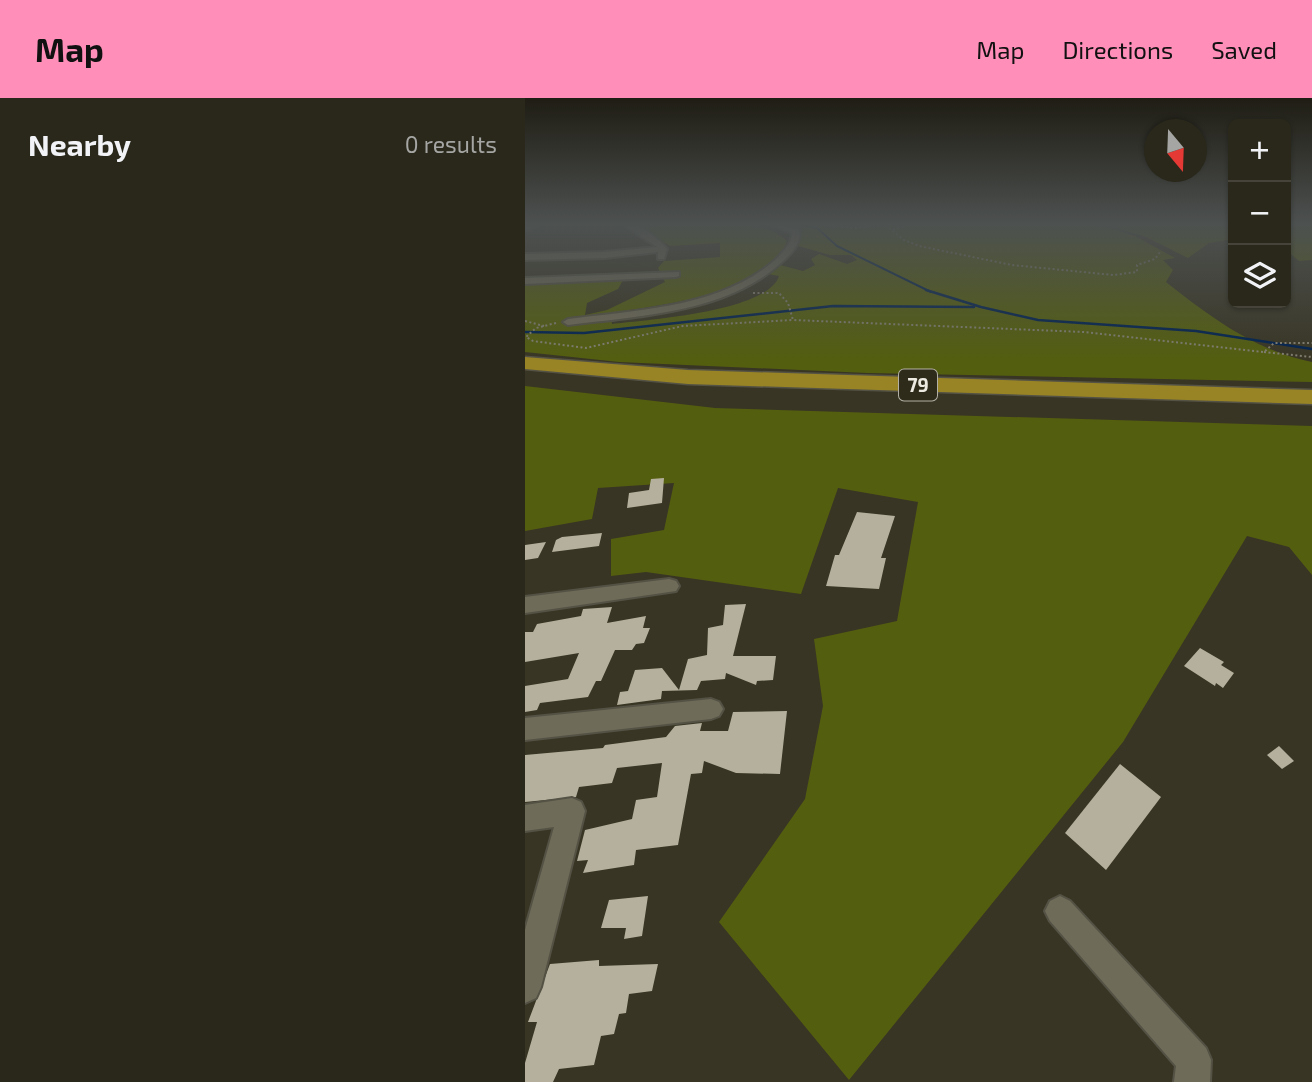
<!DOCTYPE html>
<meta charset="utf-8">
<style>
body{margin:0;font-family:"Exo 2",sans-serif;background:#363428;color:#f1f3f6}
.controls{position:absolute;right:21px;top:21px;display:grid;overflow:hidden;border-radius:10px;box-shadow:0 2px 5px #0004}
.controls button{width:63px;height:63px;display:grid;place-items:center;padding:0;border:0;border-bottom:2px solid #46443a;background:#2a281b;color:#f1f3f6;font:35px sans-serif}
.compass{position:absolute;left:619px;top:21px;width:63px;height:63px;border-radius:50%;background:#2a281b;box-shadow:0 2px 5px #0004;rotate:161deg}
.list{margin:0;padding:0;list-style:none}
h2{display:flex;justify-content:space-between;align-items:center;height:91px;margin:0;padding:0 28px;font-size:30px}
h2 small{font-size:23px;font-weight:400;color:#a5a6a3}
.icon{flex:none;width:38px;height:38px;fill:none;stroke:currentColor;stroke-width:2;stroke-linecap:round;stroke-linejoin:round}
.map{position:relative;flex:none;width:787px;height:984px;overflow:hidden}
header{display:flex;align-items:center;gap:42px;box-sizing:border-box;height:98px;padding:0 35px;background:#ff8eb9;color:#111}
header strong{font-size:33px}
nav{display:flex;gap:38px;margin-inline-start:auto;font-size:24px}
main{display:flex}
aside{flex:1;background:#2a281b}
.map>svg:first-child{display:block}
.green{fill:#545e0f}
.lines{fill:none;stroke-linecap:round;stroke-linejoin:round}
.stream-far1{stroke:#002250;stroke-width:2}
.stream{stroke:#002250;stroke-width:2.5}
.building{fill:#b4b09d}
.street-casing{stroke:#545244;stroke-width:4}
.highway-casing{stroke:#545244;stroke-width:3}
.path{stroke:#827f71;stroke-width:2;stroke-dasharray:2 2.5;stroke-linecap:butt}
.street{fill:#6f6b59;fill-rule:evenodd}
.highway{fill:#988425;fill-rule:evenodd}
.labels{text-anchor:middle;stroke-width:7;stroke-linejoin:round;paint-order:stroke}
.shield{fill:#2e2b1b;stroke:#b3b1a5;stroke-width:2}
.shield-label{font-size:19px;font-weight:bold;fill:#eceae0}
</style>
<header>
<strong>Map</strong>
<nav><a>Map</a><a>Directions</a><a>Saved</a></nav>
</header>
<main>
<aside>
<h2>Nearby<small>0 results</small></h2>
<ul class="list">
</ul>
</aside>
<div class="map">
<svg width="787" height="984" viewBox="0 0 787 984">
<rect width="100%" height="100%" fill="#383524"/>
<g class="green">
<path d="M108,125C147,125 233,114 262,143C242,197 135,207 85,215L87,226C122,222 242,214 254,178L243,176L255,167L278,173L290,167L286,161L294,156L322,166L332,162L326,157H305L273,148L278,130L259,125H568L610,138L650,160L638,162L648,172L641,184C685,219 731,253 787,264V284L342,275L94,264L0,254V186L98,182L93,191L62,205L60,217L82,212L140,184L133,170L139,163L195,159V145L145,148Z"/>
<polygon points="573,125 708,125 708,141 684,145 663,160 621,139"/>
<polygon points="761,125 787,125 787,162 774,163 761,152"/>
<polygon points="0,288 190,310 787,328 787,477 764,449 722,438 598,644 324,982 194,824 280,701 298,608 289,541 372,523 393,404 313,390 276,496 121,474 86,478 86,441 139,432 149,385 73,390 67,421 0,433"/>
</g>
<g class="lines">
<polyline class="stream-far1" points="268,125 292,130 312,148 406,194"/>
<g class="stream">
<polyline points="401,192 456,209 513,222 671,233 787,251"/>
<polyline points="0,234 59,235 308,208 449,209"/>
</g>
</g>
<g class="building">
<polygon points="139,380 137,405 102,410 104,395 124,392 126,381"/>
<polygon points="332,414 370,418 356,460 361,460 354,491 301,488 310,457 314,457"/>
<polygon points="77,435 74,448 27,454 31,442 37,439"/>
<polygon points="21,444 13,460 0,462 0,447"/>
<polygon points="221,506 208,558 251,558 248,582 232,583 231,587 201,575 200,581 176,583 172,592 137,593 136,601 92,607 95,594 103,593 110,572 137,570 154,592 163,561 182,557 183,530 198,527 200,507"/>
<polygon points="87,509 82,525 121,518 118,530 125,530 119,545 111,546 107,552 90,552 76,583 71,583 63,599 15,605 12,612 0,614 0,588 43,581 54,555 0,564 0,534 8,534 12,526 56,518 58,511"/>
<polygon points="675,550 699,564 696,567 709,575 698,590 691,585 690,588 659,568"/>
<polygon points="262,613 255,676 211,675 179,663 177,675 166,676 153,747 111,752 109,767 58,775 63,762 52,763 60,732 107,721 111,702 132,699 137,665 92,670 87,685 54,689 51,699 0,704 0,657 78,650 80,647 141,639 150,628 177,625 175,633 203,633 208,614"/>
<polygon points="754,648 769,663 757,671 742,657"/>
<polygon points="595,666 636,699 581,772 540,735"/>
<polygon points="123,798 117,838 99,841 101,830 76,830 84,802"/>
<polygon points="74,862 74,868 133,866 127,893 104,896 101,915 94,916 89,936 76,938 69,967 34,971 28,984 0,984 0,965 12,924 3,924 25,866"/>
</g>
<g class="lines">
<defs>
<g id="street">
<polygon points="9,125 19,125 2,132 2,128"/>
<path d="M96,125C113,125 132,138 142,151L139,161H133V154L79,160L0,162V156L79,154L132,149Z"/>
<path d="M241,125H252L274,132C277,145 266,156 257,164C202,215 114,218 43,227L38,224L43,221C111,212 195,210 250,162C258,154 266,147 267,135Z"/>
<polygon points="154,174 154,178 151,179 0,186 0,180"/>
<polygon points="144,481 151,483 154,488 151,493 0,515 0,499"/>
<polygon points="186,601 194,604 198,611 194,618 186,621 0,642 0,620"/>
<polygon points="47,700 56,704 60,713 16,889 11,900 0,905 0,832 29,729 0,733 0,707"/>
<polygon points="535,798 545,803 681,950 686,962 685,984 649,984 651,968 525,823 520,813 525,803"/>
</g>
<polygon id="highway" points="0,259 163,272 787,292 787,306 163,286 0,271"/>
</defs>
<use href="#street" class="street-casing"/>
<use href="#highway" class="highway-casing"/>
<g class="path">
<polyline points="276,125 329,130 359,126 379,142 394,148 487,167 588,177 612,174 612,167 630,161 635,154"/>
<polyline points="368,132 387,125"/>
<polyline points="228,195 254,195 263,205 268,222 559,234 739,254 749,245 787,245"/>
<polyline points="0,223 19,228"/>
<polyline points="31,225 11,230 1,239 8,243 61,250 158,228 268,222"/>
<polyline points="739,254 787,259"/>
</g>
<use href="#street" class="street"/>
<use href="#highway" class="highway"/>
</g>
<linearGradient id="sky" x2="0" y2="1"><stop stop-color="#1f1d14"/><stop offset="0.48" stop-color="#4d5150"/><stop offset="1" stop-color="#4d5150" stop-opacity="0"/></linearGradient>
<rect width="787" height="263" fill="url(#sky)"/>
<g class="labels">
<rect class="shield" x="374" y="271.5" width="38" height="31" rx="5"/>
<g class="shield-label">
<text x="393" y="294">79</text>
</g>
</g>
</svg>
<div class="controls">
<button>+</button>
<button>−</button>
<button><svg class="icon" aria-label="layers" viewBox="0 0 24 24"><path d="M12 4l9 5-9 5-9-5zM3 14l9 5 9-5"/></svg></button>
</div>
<svg class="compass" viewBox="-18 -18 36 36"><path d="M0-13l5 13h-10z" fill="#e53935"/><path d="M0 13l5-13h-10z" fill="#a5a6a3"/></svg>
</div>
</main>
